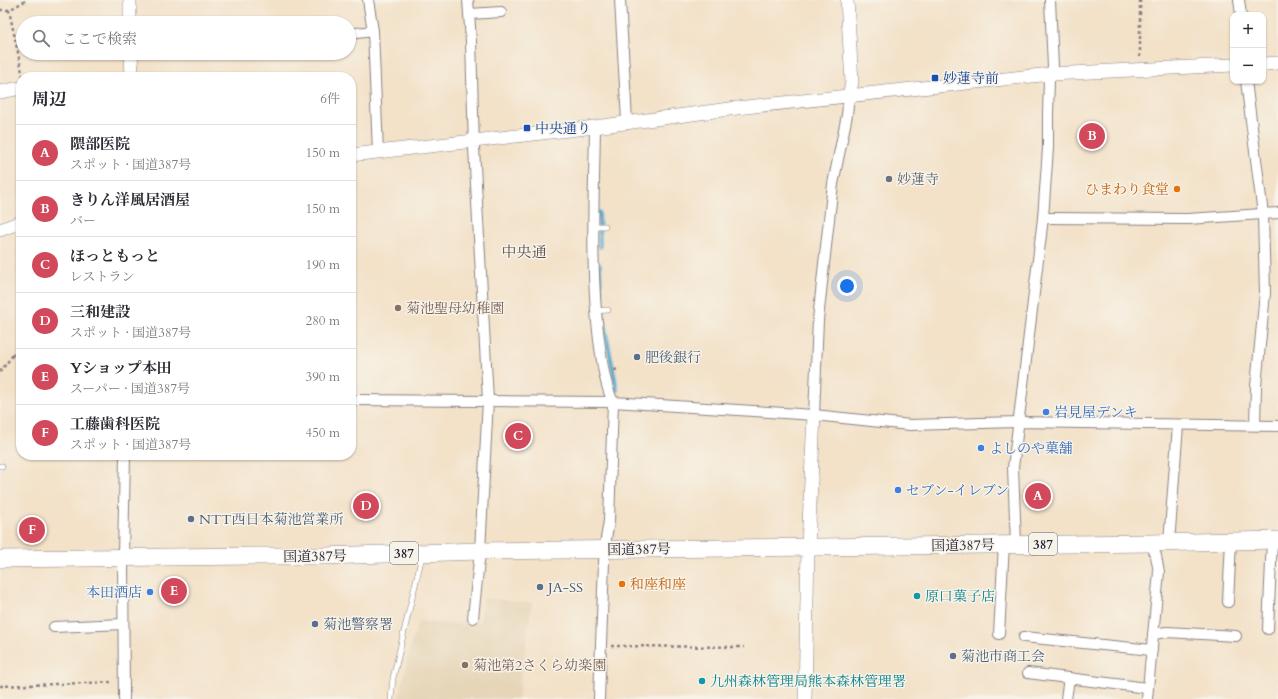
<!DOCTYPE html>
<html lang="ja">
<meta charset="utf-8">
<style>
body{margin:0;font-family:Cardo,"Noto Serif JP",serif;background:#f2f2f3;color:#2b2b33}
.controls{position:absolute;right:12px;top:12px;display:grid;overflow:hidden;border-radius:8px;box-shadow:0 1px 3px #0004}
.controls button{width:36px;height:36px;display:grid;place-items:center;padding:0;border:0;border-bottom:1px solid #e1e1e2;background:#fff;color:#2b2b33;font:20px sans-serif}
.you{position:absolute;left:847px;top:286px;width:14px;height:14px;margin:-10px;border:3px solid #fff;border-radius:50%;background:#1a73e8;box-shadow:0 0 0 6px #1a73e833}
.badge{display:grid;place-items:center;width:26px;height:26px;border-radius:50%;background:#d1495b;color:#fff;font-size:13px;font-weight:700}
.pin{position:absolute;translate:-50% -50%;border:2px solid #fff;box-shadow:0 1px 4px #0006}
.list{margin:0;padding:0;list-style:none}
h2{display:flex;justify-content:space-between;align-items:center;height:52px;margin:0;padding:0 16px;font-size:17px}
h2 small{font-size:13px;font-weight:400;color:#7c7c81}
.list li{display:grid;grid-template-columns:26px 1fr auto;gap:12px;align-items:center;box-sizing:border-box;height:56px;padding:0 16px;border-top:1px solid #e1e1e2}
.list b{display:block;font-size:15px;white-space:nowrap}
.list p{margin:0;font-size:13px;white-space:nowrap;color:#7c7c81}
.list em{font-size:13px;font-style:normal;color:#7c7c81}
.icon{flex:none;width:22px;height:22px;fill:none;stroke:currentColor;stroke-width:2;stroke-linecap:round;stroke-linejoin:round}
.map{position:relative;flex:none;width:1278px;height:699px;overflow:hidden}
.search{position:absolute;background:#fff;box-shadow:0 1px 3px #0004;left:16px;top:16px;width:340px;height:44px;display:flex;align-items:center;gap:10px;box-sizing:border-box;padding:0 14px;border-radius:22px;color:#7c7c81;font-size:15px}
.panel{position:absolute;background:#fff;box-shadow:0 1px 3px #0004;left:16px;top:72px;width:340px;height:388px;border-radius:16px}
.map>svg:first-child{display:block}
.built{fill:#e6d5b7}
.lines{fill:none;stroke-linecap:round;stroke-linejoin:round}
.stream{stroke:#54acd1;stroke-width:4}
.service-casing{stroke:#8a8282;stroke-width:6}
.minor-casing{stroke:#8a8282;stroke-width:12}
.tertiary-casing{stroke:#8a8282;stroke-width:14}
.trunk-casing{stroke:#8a8282;stroke-width:18}
.path{stroke:#8a8282;stroke-width:2.5;stroke-dasharray:3 3;stroke-linecap:butt}
.service{stroke:#fff;stroke-width:5}
.minor{stroke:#fff;stroke-width:10}
.tertiary{stroke:#fff;stroke-width:13}
.trunk{stroke:#fff;stroke-width:17}
.transit-dot{fill:#1a4fb4;stroke:#f7f3e8;stroke-width:1.5}
.worship-dot{fill:#6b7280;stroke:#f7f3e8;stroke-width:1.5}
.food-dot{fill:#e8710a;stroke:#f7f3e8;stroke-width:1.5}
.education-dot{fill:#8d6e63;stroke:#f7f3e8;stroke-width:1.5}
.service-dot{fill:#5c6f8a;stroke:#f7f3e8;stroke-width:1.5}
.shop-dot{fill:#3f7fe0;stroke:#f7f3e8;stroke-width:1.5}
.culture-dot{fill:#0f9aa8;stroke:#f7f3e8;stroke-width:1.5}
.labels{text-anchor:middle;stroke-width:3;stroke-linejoin:round;paint-order:stroke}
.shield{fill:#f7f3e8;stroke:#62616f;stroke-width:1}
.shield-label{font-size:13px;font-weight:bold;fill:#22223b}
.transit-label{font-size:14px;fill:#164399;stroke:#f7f3e8;text-anchor:start}
.worship-label{font-size:14px;fill:#5b616d;stroke:#f7f3e8;text-anchor:start}
.food-label{font-size:14px;fill:#c56008;stroke:#f7f3e8;text-anchor:end}
.education-label{font-size:14px;fill:#785e54;stroke:#f7f3e8;text-anchor:start}
.service-label{font-size:14px;fill:#4e5e75;stroke:#f7f3e8;text-anchor:start}
.shop-label{font-size:14px;fill:#366cbe;stroke:#f7f3e8;text-anchor:start}
.street-label{font-size:14px;fill:#22223b;stroke:#f7f3e8}
.culture-label{font-size:14px;fill:#0d838f;stroke:#f7f3e8;text-anchor:start}
.neighbourhood-label{font-size:15px;fill:#615053;stroke:#f7f3e8}
</style>
<div class="map">
<svg width="1278" height="699" viewBox="0 0 1278 699">
<rect width="100%" height="100%" fill="#f7f3e8"/>
<filter id="ink" filterUnits="userSpaceOnUse"><feTurbulence type="fractalNoise" baseFrequency=".025" numOctaves="2"/><feDisplacementMap in="SourceGraphic" scale="8" xChannelSelector="R" yChannelSelector="G"/><feConvolveMatrix kernelMatrix="1 2 1 2 8 2 1 2 1" color-interpolation-filters="sRGB"/></filter>
<filter id="wash" filterUnits="userSpaceOnUse"><feTurbulence type="fractalNoise" baseFrequency=".012" numOctaves="4" result="noise"/><feDisplacementMap in="SourceGraphic" scale="16" xChannelSelector="R" yChannelSelector="G"/><feGaussianBlur stdDeviation="0.9" result="paint"/><feColorMatrix in="noise" values="0 0 0 0 0 0 0 0 0 0 0 0 0 0 0 0 0 1.4 0 .05"/><feComposite in="paint" operator="in"/></filter>
<g filter="url(#wash)">
<rect width="100%" height="100%" fill="#f3e1c8"/>
<polygon class="built" points="483,598 532,603 518,699 399,699 411,644 419,621 463,625 463,620 480,622"/>
<g class="lines">
<g class="stream">
<polyline points="599,212 600,247"/>
<polyline points="600,265 601,304 603,318 617,390"/>
</g>
</g>
</g>
<g filter="url(#ink)">
<g class="lines">
<defs>
<g id="service">
<polyline points="594,226 605,226"/>
<polyline points="595,311 608,310"/>
<polyline points="0,466 2,466"/>
<polyline points="391,699 393,678 422,556"/>
</g>
<g id="minor">
<polyline points="368,0 373,31 378,152"/>
<polyline points="468,0 471,41 474,148 488,400 480,551 473,618"/>
<polyline points="620,0 627,121"/>
<polyline points="1239,0 1241,15"/>
<polyline points="470,14 501,12"/>
<polyline points="349,34 373,31"/>
<polyline points="1246,81 1263,214 1265,293 1256,386 1255,425"/>
<path d="M595,127C594,197 590,269 599,340C602,361 604,382 613,402L609,521L606,539L604,562L599,699"/>
<polyline points="1043,218 1188,219 1278,213"/>
<polyline points="351,400 613,402 814,415 910,425 1018,422 1278,426"/>
<polyline points="814,415 818,320 824,264 833,184 847,115 849,96"/>
<polyline points="1169,543 1178,425"/>
<polyline points="1016,544 1013,468 1043,218 1048,148 1048,114 1049,79 1053,67 1050,0"/>
<polyline points="1228,602 1231,541"/>
<polyline points="54,627 123,624"/>
<polyline points="1268,629 1272,540"/>
<polyline points="999,634 1004,544"/>
<polyline points="1153,634 1167,632 1236,636"/>
<polyline points="1024,637 1152,650"/>
<polyline points="1028,673 1147,688"/>
<polyline points="124,699 123,557 125,455"/>
<polyline points="1066,699 1069,678"/>
<polyline points="1147,699 1159,572 1156,556 1151,543"/>
</g>
<g id="tertiary">
<polyline points="130,0 130,23"/>
<polyline points="847,0 852,82 849,96"/>
<polyline points="131,53 132,77"/>
<polyline points="1263,64 1278,63"/>
<polyline points="0,92 21,88"/>
<polyline points="351,155 595,127 737,108 1051,74 1233,65"/>
<polyline points="0,230 21,222"/>
<polyline points="805,699 808,547 814,415"/>
</g>
<polyline id="trunk" points="0,559 252,556 324,556 480,551 1151,543 1278,540"/>
</defs>
<use href="#service" class="service-casing"/>
<use href="#minor" class="minor-casing"/>
<use href="#tertiary" class="tertiary-casing"/>
<use href="#trunk" class="trunk-casing"/>
<g class="path">
<polyline points="0,10 9,10"/>
<polyline points="1140,57 1140,0"/>
<polyline points="23,77 9,10 27,0"/>
<polyline points="12,356 21,342"/>
<polyline points="614,370 620,369"/>
<polyline points="0,372 12,356 21,357"/>
<polyline points="611,646 744,647"/>
<polyline points="0,686 113,682"/>
</g>
<use href="#service" class="service"/>
<use href="#minor" class="minor"/>
<use href="#tertiary" class="tertiary"/>
<use href="#trunk" class="trunk"/>
</g>
</g>
<g class="transit-dot">
<rect x="931" y="74" width="8" height="8" rx="2"/>
<rect x="523" y="124" width="8" height="8" rx="2"/>
</g>
<circle class="worship-dot" cx="889" cy="179" r="4"/>
<g class="food-dot">
<circle cx="1177" cy="189" r="4"/>
<circle cx="622" cy="584" r="4"/>
</g>
<g class="education-dot">
<circle cx="398" cy="308" r="4"/>
<circle cx="465" cy="665" r="4"/>
</g>
<g class="service-dot">
<circle cx="637" cy="357" r="4"/>
<circle cx="191" cy="519" r="4"/>
<circle cx="540" cy="587" r="4"/>
<circle cx="315" cy="624" r="4"/>
<circle cx="953" cy="656" r="4"/>
</g>
<g class="shop-dot">
<circle cx="1046" cy="412" r="4"/>
<circle cx="981" cy="448" r="4"/>
<circle cx="898" cy="490" r="4"/>
<circle cx="150" cy="592" r="4"/>
</g>
<g class="culture-dot">
<circle cx="917" cy="596" r="4"/>
<circle cx="702" cy="681" r="4"/>
</g>
<g class="labels">
<g class="shield">
<rect x="1029" y="533" width="28" height="22" rx="3"/>
<rect x="390" y="542" width="28" height="22" rx="3"/>
</g>
<g class="shield-label">
<text x="1043" y="549">387</text>
<text x="404" y="558">387</text>
</g>
<g class="transit-label">
<text x="943" y="83">妙蓮寺前</text>
<text x="535" y="133">中央通り</text>
</g>
<g class="worship-label">
<text x="897" y="184">妙蓮寺</text>
</g>
<g class="food-label">
<text x="1169" y="194">ひまわり食堂</text>
<text x="630" y="589" text-anchor="start">和座和座</text>
</g>
<g class="education-label">
<text x="406" y="313">菊池聖母幼稚園</text>
<text x="473" y="670">菊池第2さくら幼楽園</text>
</g>
<g class="service-label">
<text x="645" y="362">肥後銀行</text>
<text x="199" y="524">NTT西日本菊池営業所</text>
<text x="548" y="592">JA-SS</text>
<text x="323" y="629">菊池警察署</text>
<text x="961" y="661">菊池市商工会</text>
</g>
<g class="shop-label">
<text x="1054" y="417">岩見屋デンキ</text>
<text x="989" y="453">よしのや菓舗</text>
<text x="906" y="495">セブン-イレブン</text>
<text x="142" y="597" text-anchor="end">本田酒店</text>
</g>
<g class="street-label">
<text transform="translate(963 545) rotate(-1)" y="5">国道387号</text>
<text transform="translate(639 549) rotate(-1)" y="5">国道387号</text>
<text transform="translate(315 556) rotate(-1)" y="5">国道387号</text>
</g>
<g class="culture-label">
<text x="925" y="601">原口菓子店</text>
<text x="710" y="686">九州森林管理局熊本森林管理署</text>
</g>
<g class="neighbourhood-label">
<text x="524" y="257">中央通</text>
</g>
</g>
</svg>
<div class="controls">
<button>+</button>
<button>−</button>
</div>
<div class="you"></div>
<div class="pin badge" style="left:1038px;top:496px">A</div>
<div class="pin badge" style="left:1092px;top:136px">B</div>
<div class="pin badge" style="left:518px;top:436px">C</div>
<div class="pin badge" style="left:366px;top:506px">D</div>
<div class="pin badge" style="left:174px;top:591px">E</div>
<div class="pin badge" style="left:32px;top:530px">F</div>
<div class="search"><svg class="icon" aria-label="search" viewBox="0 0 24 24"><circle cx="10" cy="10" r="6"/><path d="M15 15l6 6"/></svg>ここで検索</div>
<section class="panel">
<h2>周辺<small>6件</small></h2>
<ul class="list">
<li><span class="badge">A</span><div><b>隈部医院</b><p>スポット · 国道387号</p></div><em>150 m</em></li>
<li><span class="badge">B</span><div><b>きりん洋風居酒屋</b><p>バー</p></div><em>150 m</em></li>
<li><span class="badge">C</span><div><b>ほっともっと</b><p>レストラン</p></div><em>190 m</em></li>
<li><span class="badge">D</span><div><b>三和建設</b><p>スポット · 国道387号</p></div><em>280 m</em></li>
<li><span class="badge">E</span><div><b>Yショップ本田</b><p>スーパー · 国道387号</p></div><em>390 m</em></li>
<li><span class="badge">F</span><div><b>工藤歯科医院</b><p>スポット · 国道387号</p></div><em>450 m</em></li>
</ul>
</section>
</div>
